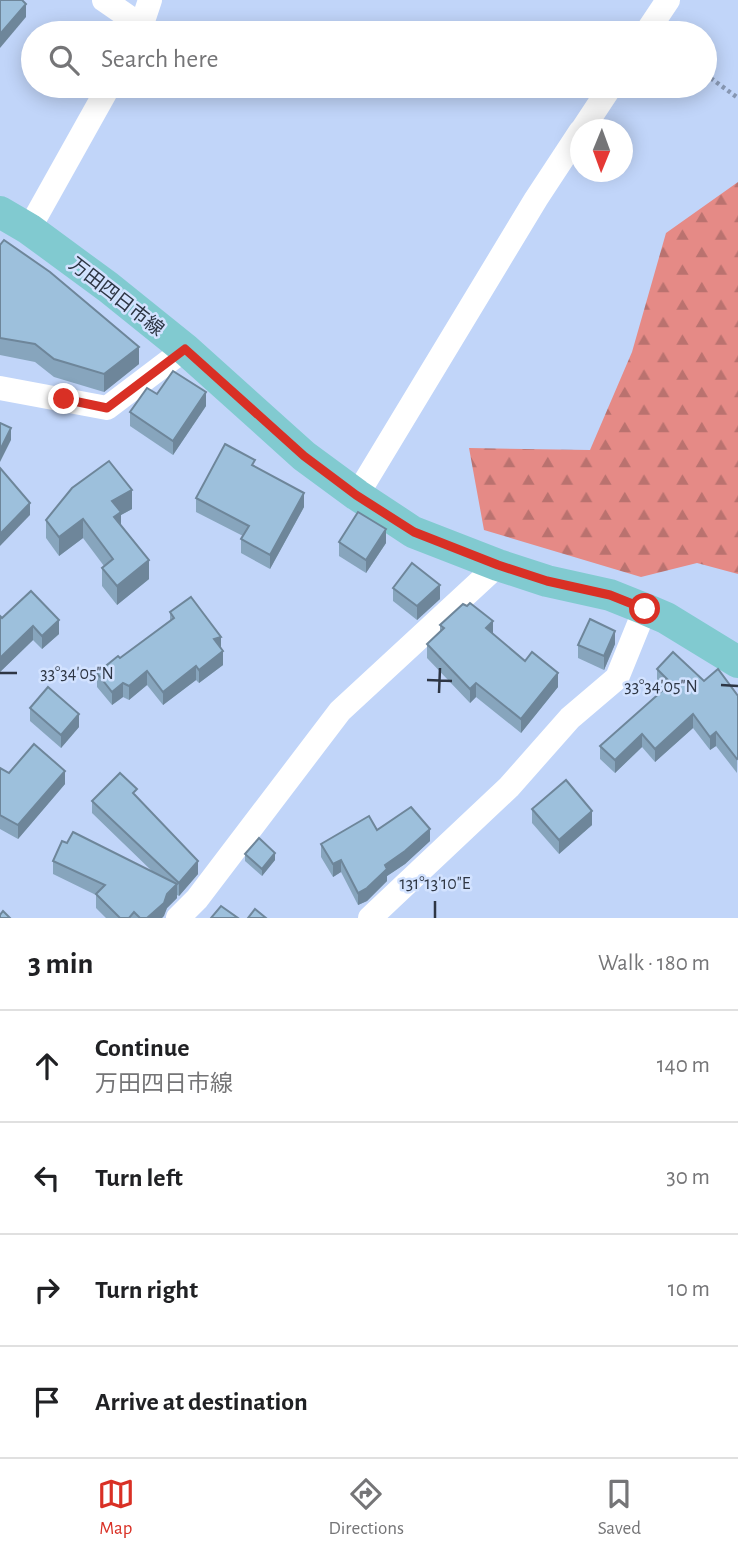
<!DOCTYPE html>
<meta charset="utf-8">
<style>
body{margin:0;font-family:"Alegreya Sans","Noto Sans JP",sans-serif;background:#f6f6f6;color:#202124}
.compass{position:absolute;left:570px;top:119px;width:63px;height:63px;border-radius:50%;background:#fff;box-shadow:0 4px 18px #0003;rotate:181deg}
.stop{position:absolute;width:21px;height:21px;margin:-16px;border:5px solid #d93025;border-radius:50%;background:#fff}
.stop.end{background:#d93025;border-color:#fff;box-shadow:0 2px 7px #0008}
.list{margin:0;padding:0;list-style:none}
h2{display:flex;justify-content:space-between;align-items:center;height:91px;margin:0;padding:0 28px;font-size:30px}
h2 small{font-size:23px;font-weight:400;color:#757577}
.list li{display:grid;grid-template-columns:46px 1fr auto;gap:21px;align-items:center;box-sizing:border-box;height:112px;padding:0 28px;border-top:2px solid #e0e0e0}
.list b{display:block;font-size:26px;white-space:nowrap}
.list p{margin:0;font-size:23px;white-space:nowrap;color:#757577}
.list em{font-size:23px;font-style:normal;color:#757577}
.icon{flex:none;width:38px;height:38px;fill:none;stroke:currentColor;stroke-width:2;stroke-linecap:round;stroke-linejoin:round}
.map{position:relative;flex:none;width:738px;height:918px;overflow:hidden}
.search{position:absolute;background:#fff;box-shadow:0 4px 18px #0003;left:21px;right:21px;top:21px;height:77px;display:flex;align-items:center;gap:18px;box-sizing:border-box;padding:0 24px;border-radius:38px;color:#757577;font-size:26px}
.sheet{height:539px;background:#fff}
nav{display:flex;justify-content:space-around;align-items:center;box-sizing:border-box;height:98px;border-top:2px solid #e0e0e0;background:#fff;font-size:19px;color:#757577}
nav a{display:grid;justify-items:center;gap:4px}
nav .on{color:#d93025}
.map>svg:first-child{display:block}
.forest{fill:url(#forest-firs)}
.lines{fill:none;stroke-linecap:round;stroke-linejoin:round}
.path{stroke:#8797b2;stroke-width:4.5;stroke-dasharray:3.5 3.5;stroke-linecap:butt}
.minor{stroke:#fff;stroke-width:24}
.major{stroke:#81cad0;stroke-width:32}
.wall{fill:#87a5bd}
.shaded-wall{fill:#6e869a}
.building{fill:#9dc0dc;stroke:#6e869a;stroke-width:2}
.route{stroke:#d93025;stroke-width:9}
.ticks{fill:none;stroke:#2e3644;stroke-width:2.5}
.labels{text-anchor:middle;stroke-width:5;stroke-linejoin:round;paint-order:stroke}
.street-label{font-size:19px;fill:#2e3644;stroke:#d2e2ff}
.ticks-label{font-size:18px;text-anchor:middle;fill:#2e3644;stroke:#d2e2ff;stroke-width:5;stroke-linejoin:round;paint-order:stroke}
</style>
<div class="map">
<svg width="738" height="918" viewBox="0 0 738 918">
<defs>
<pattern id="forest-firs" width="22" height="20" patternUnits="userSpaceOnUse" patternTransform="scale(1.75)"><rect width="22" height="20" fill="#e58a86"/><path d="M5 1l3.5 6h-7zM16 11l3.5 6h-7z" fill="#ba726f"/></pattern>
</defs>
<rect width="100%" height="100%" fill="#c1d5f9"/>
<polygon class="forest" points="738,182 738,574 697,563 641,577 484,530 469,448 590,450 632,352 666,233"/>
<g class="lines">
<polyline class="path" points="705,74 738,98"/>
<g class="minor">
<polyline points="104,0 143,27"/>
<polyline points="139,33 150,0"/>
<polyline points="646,33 668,0"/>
<polyline points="582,130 611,86"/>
<polyline points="29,229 109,86"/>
<polyline points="0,388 107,408 185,349"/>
<polyline points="357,495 536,199 580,132"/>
<polyline points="178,918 197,899 340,711 498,565"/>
<polyline points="370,918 509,787 570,718 617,678 645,609"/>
</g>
<polyline class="major" points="0,212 29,229 108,287 185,349 304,456 357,495 413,532 498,565 547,581 610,595 645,609 666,618 738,662"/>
</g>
<g class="wall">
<polygon points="0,245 139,364 104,392 54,377 35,362 0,355"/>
<polygon points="157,394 206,406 173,455 130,426 130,412"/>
<polygon points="255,466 304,507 270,569 241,553 241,539 243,536 196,512 196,498"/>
<polygon points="132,509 121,515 121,525 149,579 117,605 102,586 102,568 104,566 83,538 59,556 46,538 46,520"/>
<polygon points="339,542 386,543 366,573 339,556"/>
<polygon points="393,588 440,599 417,620 393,601"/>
<polygon points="170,612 221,647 223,665 199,683 196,680 163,705 147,685 129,700 123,697 112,705 97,687 97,673 120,658 170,621"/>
<polygon points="0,616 2,618 59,634 42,649 33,640 0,672"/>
<polygon points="440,625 493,634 558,687 521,733 476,697 470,703 427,658 427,644 440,631"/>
<polygon points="615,644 604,670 578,658 578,645"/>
<polygon points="657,669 704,681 738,696 737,773 716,746 710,750 693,728 655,762 642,747 615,773 600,759 600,746 664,689 657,682"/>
<polygon points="30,708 79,727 61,748 30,721"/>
<polygon points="0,768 9,773 65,784 18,839 0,829"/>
<polygon points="137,797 198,874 179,896 177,895 177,898 167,908 162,918 106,918 96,908 96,895 53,874 53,861 154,873 92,813 92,801"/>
<polygon points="532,809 592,825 559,854 532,823"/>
<polygon points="377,830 430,841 405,864 387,876 387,881 367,901 358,905 341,872 333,877 321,857 321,844"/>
<polygon points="245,854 275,860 262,876 245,861"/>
</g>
<g class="shaded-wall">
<polygon points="26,4 26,17 0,48 0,34"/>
<polygon points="139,347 139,364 104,392 104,374"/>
<polygon points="206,392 206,406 173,455 173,441"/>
<polygon points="11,428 11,440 0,462 0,450"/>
<polygon points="132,490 132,509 121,515 121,530 114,535 112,501"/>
<polygon points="304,493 304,507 270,569 270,555"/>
<polygon points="30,503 30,515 0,546 0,534"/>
<polygon points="83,519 83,538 59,556 59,537"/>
<polygon points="386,529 386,543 366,573 366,560"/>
<polygon points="149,560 149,579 117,605 117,586"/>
<polygon points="440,585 440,599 417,620 417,606"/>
<polygon points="59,620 59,634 42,649 42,636"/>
<polygon points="493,621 493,635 486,628"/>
<polygon points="33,626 33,640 0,672 0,658"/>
<polygon points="615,631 615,644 604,670 604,656"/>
<polygon points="221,637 221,650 214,639"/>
<polygon points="223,651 223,665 199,683 199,670"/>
<polygon points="196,666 196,680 163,705 163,692"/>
<polygon points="147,671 147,685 129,700 129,686"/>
<polygon points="558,673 558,687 521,733 521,719"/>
<polygon points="123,683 123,697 112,705 112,692"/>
<polygon points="476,683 476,697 470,703 470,689"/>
<polygon points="79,714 79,727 61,748 61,735"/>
<polygon points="693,714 693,728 655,762 655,749"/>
<polygon points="716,732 716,746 710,750 710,737"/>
<polygon points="642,734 642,747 615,773 615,760"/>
<polygon points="65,771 65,784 18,839 18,825"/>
<polygon points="592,811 592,825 559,854 559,840"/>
<polygon points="430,829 430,841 405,864 387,876 387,881 367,901 358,905 358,893 385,865"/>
<polygon points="275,853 275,860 262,876 262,869"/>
<polygon points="341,860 341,872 333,877 333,864"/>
<polygon points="198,861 198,874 179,896 179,883"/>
<polygon points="177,884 177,898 167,908 164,916 162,918 147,918"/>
</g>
<g class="building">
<polygon points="0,0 22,0 26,4 0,34"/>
<polygon points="4,240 50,272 139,347 104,374 54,359 35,344 0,338 0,245"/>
<polygon points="173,371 206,392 173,441 130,412 147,388 157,394"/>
<polygon points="0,423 11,428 0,450"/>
<polygon points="225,444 255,460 252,465 304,493 270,555 241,539 249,526 196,498"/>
<polygon points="109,461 132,490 112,501 121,512 114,517 149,560 117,586 102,568 113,559 83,519 59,537 46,520 72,488"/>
<polygon points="0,468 30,503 0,534"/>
<polygon points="358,512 386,529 366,560 339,542"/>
<polygon points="412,563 440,585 417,606 393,588"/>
<polygon points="31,591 59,620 42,636 33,626 0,658 0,616 2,618"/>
<polygon points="191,597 221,637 214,639 223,651 199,670 196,666 163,692 147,671 129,686 123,683 112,692 97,673 118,656 120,658 174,618 170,612"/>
<polygon points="470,603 493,621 486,628 525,661 532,652 558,673 521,719 476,683 470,689 427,644 444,628 440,625 463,604 467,606"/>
<polygon points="590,619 615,631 604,656 578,645"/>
<polygon points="673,652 704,681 718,669 738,696 738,758 737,759 716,732 710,737 693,714 655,749 642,734 615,760 600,746 671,683 657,669"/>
<polygon points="48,687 79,714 61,735 30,708"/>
<polygon points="34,744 65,771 18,825 0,815 0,768 9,773"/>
<polygon points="120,773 137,789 133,793 198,861 179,883 92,801"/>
<polygon points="566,780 592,811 559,840 532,809"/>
<polygon points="411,807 430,829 405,851 385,865 387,869 367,888 358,893 341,860 333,864 321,844 369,816 377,830"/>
<polygon points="73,832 177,884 167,894 164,903 147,918 140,918 134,912 129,918 120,918 96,894 105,885 53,861 62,841 67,843"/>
<polygon points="259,838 275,853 262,869 245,854"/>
<polygon points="221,906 238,918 211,918"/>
<polygon points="255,909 266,918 248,918"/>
<polygon points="3,911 10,918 0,918 0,915"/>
</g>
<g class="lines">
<polyline class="route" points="64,399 107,408 185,349 304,456 356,495 414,532 498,565 547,581 610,595 645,609"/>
</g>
<path class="ticks" d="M0,673H17M427,680L452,681M721,685L738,686M439,693L440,668M435,918V901"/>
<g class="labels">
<g class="street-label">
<text transform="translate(117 296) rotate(38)" y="7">万田四日市線</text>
</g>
</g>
<g class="ticks-label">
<text x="77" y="679">33°34'05"N</text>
<text x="661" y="692">33°34'05"N</text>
<text x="435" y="889">131°13'10"E</text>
</g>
</svg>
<svg class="compass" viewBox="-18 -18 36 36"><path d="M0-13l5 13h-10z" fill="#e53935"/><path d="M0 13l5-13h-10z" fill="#757577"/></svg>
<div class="stop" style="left:645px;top:609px"></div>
<div class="stop end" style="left:64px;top:399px"></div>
<div class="search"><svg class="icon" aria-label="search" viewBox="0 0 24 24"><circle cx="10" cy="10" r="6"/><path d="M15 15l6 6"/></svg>Search here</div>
</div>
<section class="sheet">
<h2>3 min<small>Walk · 180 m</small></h2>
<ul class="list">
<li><svg class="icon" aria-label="ahead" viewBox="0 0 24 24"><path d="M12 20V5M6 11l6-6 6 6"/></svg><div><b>Continue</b><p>万田四日市線</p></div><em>140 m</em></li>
<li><svg class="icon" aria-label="left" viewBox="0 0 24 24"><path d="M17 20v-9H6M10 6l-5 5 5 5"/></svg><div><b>Turn left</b></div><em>30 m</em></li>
<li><svg class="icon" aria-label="right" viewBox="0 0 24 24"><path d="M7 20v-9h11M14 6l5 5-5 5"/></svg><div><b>Turn right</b></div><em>10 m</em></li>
<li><svg class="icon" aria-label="arrive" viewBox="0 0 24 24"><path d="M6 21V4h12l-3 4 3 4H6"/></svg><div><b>Arrive at destination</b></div></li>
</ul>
</section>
<nav>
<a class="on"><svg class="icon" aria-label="map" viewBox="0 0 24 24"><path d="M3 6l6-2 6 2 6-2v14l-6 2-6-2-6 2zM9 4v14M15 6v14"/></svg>Map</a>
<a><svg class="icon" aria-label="directions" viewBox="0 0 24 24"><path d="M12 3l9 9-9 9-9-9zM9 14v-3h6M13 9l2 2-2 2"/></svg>Directions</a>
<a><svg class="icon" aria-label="saved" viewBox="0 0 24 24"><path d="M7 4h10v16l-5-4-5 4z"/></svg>Saved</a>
</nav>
